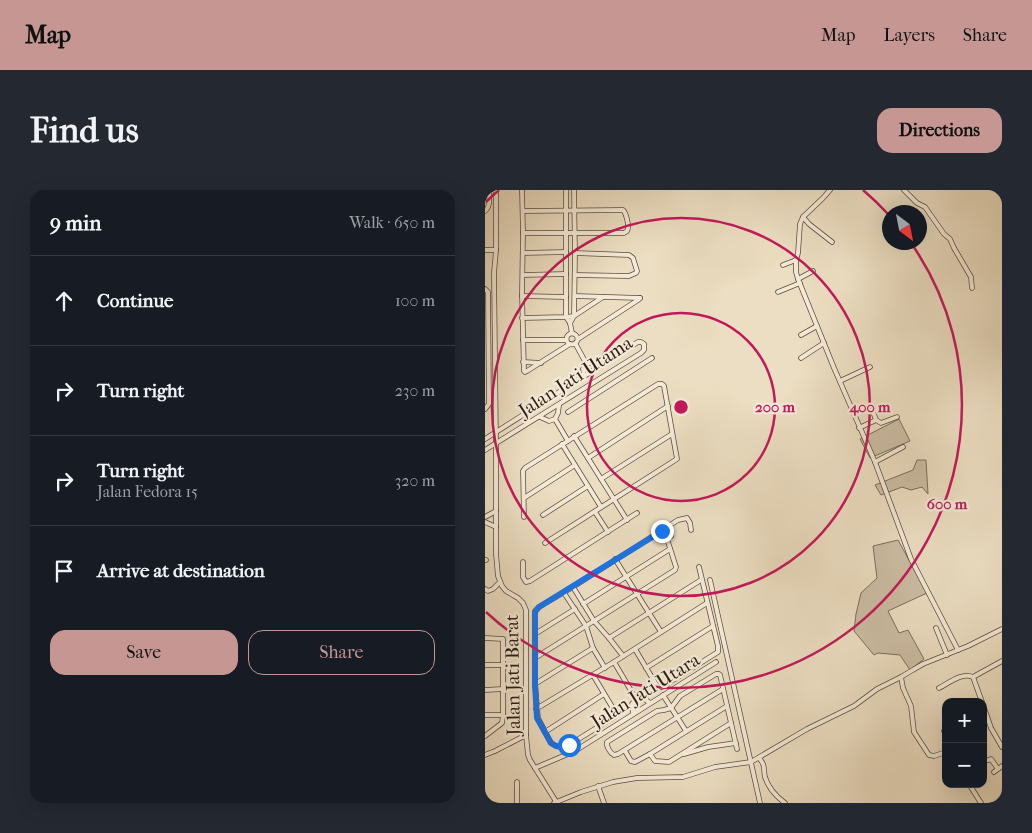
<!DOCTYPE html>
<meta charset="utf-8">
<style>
body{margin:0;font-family:"IM FELL French Canon",serif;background:#242831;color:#f1f3f6}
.controls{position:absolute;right:15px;bottom:15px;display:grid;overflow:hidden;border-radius:10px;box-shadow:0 5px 20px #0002}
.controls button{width:45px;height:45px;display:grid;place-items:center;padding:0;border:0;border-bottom:1px solid #363941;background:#171b24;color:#f1f3f6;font:25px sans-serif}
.compass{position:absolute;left:397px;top:15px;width:45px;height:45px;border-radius:50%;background:#171b24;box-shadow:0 5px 20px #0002;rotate:148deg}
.stop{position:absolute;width:15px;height:15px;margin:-11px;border:4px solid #1a73e8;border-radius:50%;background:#fff}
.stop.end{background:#1a73e8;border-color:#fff;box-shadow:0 1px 5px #0008}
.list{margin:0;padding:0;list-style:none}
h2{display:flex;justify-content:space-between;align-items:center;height:65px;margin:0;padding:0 20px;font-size:21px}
h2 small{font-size:16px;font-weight:400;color:#9ea1a6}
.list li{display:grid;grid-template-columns:32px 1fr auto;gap:15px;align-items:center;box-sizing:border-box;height:90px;padding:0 20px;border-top:1px solid #363941}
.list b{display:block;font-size:19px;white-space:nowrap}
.list p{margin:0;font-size:16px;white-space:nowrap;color:#9ea1a6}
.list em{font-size:16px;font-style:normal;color:#9ea1a6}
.actions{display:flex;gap:10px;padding:15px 20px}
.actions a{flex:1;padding:11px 0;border:1px solid #c59692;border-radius:15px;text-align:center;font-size:18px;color:#c59692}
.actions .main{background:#c59692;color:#111}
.icon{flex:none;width:28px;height:28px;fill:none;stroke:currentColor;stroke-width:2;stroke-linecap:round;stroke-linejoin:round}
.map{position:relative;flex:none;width:517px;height:613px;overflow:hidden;border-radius:15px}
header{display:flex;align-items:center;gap:30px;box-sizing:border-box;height:70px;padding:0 25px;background:#c59692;color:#111}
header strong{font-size:24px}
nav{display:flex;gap:28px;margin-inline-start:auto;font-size:18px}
.intro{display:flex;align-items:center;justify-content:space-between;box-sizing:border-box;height:120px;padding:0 30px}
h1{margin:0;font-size:35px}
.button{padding:12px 22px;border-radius:15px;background:#c59692;color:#111;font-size:18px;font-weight:700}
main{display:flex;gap:30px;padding:0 30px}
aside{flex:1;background:#171b24;border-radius:15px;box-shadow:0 5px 20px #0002}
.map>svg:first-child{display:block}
.green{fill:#ccbda4;stroke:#7d6c5b}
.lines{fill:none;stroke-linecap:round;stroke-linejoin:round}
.street-casing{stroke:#5e4c3e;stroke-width:5.5}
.street{stroke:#f3ead7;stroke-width:4}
.route{stroke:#1a73e8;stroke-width:6}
.ring{fill:none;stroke:#c2185b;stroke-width:2.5}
.labels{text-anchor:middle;stroke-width:4.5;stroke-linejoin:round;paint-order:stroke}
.street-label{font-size:19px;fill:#2e1b12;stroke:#f3ead7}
.centre{fill:#c2185b;stroke:#f3ead7;stroke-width:2.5}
.ring-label{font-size:15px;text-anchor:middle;font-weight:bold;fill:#c2185b;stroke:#f3ead7;stroke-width:4.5;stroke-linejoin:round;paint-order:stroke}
</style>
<header>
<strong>Map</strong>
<nav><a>Map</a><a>Layers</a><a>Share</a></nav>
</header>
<div class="intro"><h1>Find us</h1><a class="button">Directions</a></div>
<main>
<aside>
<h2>9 min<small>Walk · 650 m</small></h2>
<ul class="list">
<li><svg class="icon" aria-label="ahead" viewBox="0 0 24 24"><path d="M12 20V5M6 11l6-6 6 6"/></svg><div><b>Continue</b></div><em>100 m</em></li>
<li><svg class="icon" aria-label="right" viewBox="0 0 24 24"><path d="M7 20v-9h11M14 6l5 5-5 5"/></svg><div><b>Turn right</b></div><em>230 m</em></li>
<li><svg class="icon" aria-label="right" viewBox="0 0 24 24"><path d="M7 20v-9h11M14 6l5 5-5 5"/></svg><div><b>Turn right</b><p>Jalan Fedora 15</p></div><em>320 m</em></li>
<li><svg class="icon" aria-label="arrive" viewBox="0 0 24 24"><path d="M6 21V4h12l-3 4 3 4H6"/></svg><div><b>Arrive at destination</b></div></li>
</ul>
<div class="actions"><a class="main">Save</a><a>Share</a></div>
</aside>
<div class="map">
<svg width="517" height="613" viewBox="0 0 517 613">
<rect width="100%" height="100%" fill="#ecdec2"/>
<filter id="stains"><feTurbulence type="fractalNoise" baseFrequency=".004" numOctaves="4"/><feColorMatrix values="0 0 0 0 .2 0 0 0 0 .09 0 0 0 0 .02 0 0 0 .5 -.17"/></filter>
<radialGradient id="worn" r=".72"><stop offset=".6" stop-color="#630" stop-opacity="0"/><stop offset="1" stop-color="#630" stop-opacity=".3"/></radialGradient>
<g class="green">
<polygon points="414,229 425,251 385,268 375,249"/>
<polygon points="432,270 441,270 443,304 437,297 426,300 417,297 396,305 390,295 428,280"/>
<polygon points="413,350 442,403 403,421 414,443 423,440 439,469 425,480 415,465 393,463 389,465 369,441 371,424 376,403 392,388 388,356"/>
</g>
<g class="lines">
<defs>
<g id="street">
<polyline points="11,0 11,60 9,83 11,254 11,364 13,386 17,396 21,401 33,408 38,413 41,420 41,545 43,565 45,570 72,613"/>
<polyline points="37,0 38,43 37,104 39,181 40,182 42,181 85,154"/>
<polyline points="81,0 81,127 85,133 87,143"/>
<polyline points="345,0 338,8 318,27 315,34 313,63 311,70 311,82 313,89 349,178 390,272 426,369 473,460"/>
<polyline points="419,0 432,13 440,17 459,44 465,49 469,58 486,87 487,98"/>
<path d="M0,21C6,16 4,7 4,0"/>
<path d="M38,21L138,20C141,23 145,37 142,41C141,42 140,42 139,43H38"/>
<polyline points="318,27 324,34 347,52"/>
<polyline points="0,60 11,60"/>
<polyline points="38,63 81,62"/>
<polyline points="298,75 311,70"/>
<polyline points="38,85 81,84"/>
<polyline points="90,85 144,86 151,83 152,81 148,68 144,65 90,63"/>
<polyline points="313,89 328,81"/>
<polyline points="0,99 3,102 4,214 0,219"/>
<polyline points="293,102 315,93"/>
<polyline points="37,106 81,107"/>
<polyline points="90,106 155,108"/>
<polyline points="37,128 81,127 89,126 118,107"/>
<polyline points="85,133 89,126 90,63 89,0"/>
<circle cx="87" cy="149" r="5.5"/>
<polyline points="316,145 332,136"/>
<polyline points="93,149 153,110 155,108"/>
<polyline points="38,150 81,150"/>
<polyline points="90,153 101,173"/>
<polyline points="316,168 339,153"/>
<polyline points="38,172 56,173"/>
<polyline points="101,173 109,173 113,177"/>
<polyline points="99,185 98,179 101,173"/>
<polyline points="355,191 385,177"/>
<polyline points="386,216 391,230"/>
<polyline points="83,222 167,168"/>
<polyline points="55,227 64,231 70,229 73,223 74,215"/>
<polyline points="70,229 83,251"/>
<polyline points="374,238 391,230 396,233 412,227"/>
<polyline points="89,246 142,330"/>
<polyline points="0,249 153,152 156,152 159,154 159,160 156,163 0,260"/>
<polyline points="77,254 116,317"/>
<polyline points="103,268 183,216"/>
<polyline points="390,272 418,257"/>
<polyline points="116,289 187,244"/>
<polyline points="39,308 90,275"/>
<polyline points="110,322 123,342"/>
<polyline points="58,325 103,296"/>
<polyline points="0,327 11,321"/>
<polyline points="39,327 38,281 40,278 173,194 177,194 179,196 192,269 60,353"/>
<polyline points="0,332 11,337"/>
<polyline points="183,336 186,346"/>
<polyline points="130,369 176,442"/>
<polyline points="0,370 1,370"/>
<polyline points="38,372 38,387 41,392 45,391 152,323"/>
<polyline points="225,390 275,613"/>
<polyline points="88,397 109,431 124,448 138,466"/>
<polyline points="0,399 3,401 8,399 15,392"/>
<polyline points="79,403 101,436 108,458 120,478"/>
<polyline points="98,414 185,359"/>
<polyline points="451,438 462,465"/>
<polyline points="50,444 90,419"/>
<polyline points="0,448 18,449 18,525 17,533 0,546"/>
<polyline points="124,448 216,390"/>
<polyline points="150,459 172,496 177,497 233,462 233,456 214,377"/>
<polyline points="50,468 190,380 191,377 183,352 177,341"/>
<polyline points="129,472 151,509"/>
<polyline points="0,475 18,475"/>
<polyline points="161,478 228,436"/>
<polyline points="108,485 129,520 130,525 129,527 84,555 77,557 71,556 66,553 53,528 50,494 50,421 54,417 88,397 193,330 202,328 205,333 206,340"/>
<polyline points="416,487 418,498 426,516 429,542 444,565 449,566 461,562"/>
<polyline points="50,494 108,458"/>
<path d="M454,498C464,493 477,482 488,487"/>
<path d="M238,499L133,564L129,565C125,563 121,556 122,552L172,521L179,520L186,518L195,506L231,484H234L235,485L252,559"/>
<polyline points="0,500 18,499"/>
<polyline points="178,505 201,541"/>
<polyline points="497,512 488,487 517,471"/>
<polyline points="498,515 506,538 517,557"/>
<polyline points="51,519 129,472 222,413"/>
<polyline points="148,524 147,514 151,509 158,508 165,513"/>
<polyline points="0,525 18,525"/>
<polyline points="459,541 461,544"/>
<polyline points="60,542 119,504"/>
<polyline points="140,561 146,571 150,572 165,564 242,516"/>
<polyline points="165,564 170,571 184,572 246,533"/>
<polyline points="199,564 223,557 251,553"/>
<polyline points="0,565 10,561 41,545"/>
<path d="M274,568C281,576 278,578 280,587C283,597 292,607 300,613"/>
<polyline points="498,572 506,569 513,579"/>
<polyline points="50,578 90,561 231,472"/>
<polyline points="509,582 517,576"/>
<polyline points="32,592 32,613"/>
<polyline points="484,594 496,613"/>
<polyline points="113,596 119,613"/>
<polyline points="69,613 96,602 128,592 152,588 198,587 230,577 266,572 322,539 369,516 392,499 416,487 426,481 438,474 483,456 517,439"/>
</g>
</defs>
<use href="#street" class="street-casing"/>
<use href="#street" class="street"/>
</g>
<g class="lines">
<polyline class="route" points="84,555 77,557 71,556 66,553 52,528 50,494 50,422 54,417 177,341"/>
</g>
<g class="ring">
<circle cx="196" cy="217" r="94"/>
<circle cx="196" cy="217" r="189"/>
<path d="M1 12A283 283 0 0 1 14 0M378 0A283 283 0 0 1 403 24M426 53A283 283 0 0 1 1 422"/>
</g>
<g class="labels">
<g class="street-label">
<text transform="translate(90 186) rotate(-33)" y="7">Jalan Jati Utama</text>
<text transform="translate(27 485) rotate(-91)" y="7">Jalan Jati Barat</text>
<text transform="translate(160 500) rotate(-32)" y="7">Jalan Jati Utara</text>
</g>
</g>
<circle cx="196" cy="217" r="8" class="centre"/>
<g class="ring-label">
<text x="290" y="222">200 m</text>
<text x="385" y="222">400 m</text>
<text x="462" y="319">600 m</text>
</g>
<rect width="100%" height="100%" filter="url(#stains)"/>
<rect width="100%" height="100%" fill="url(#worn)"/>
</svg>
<div class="controls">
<button>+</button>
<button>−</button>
</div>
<svg class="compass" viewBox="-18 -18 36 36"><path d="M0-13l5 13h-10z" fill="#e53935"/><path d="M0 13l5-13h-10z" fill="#9ea1a6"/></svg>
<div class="stop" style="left:84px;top:555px"></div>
<div class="stop end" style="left:177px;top:341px"></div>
</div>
</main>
